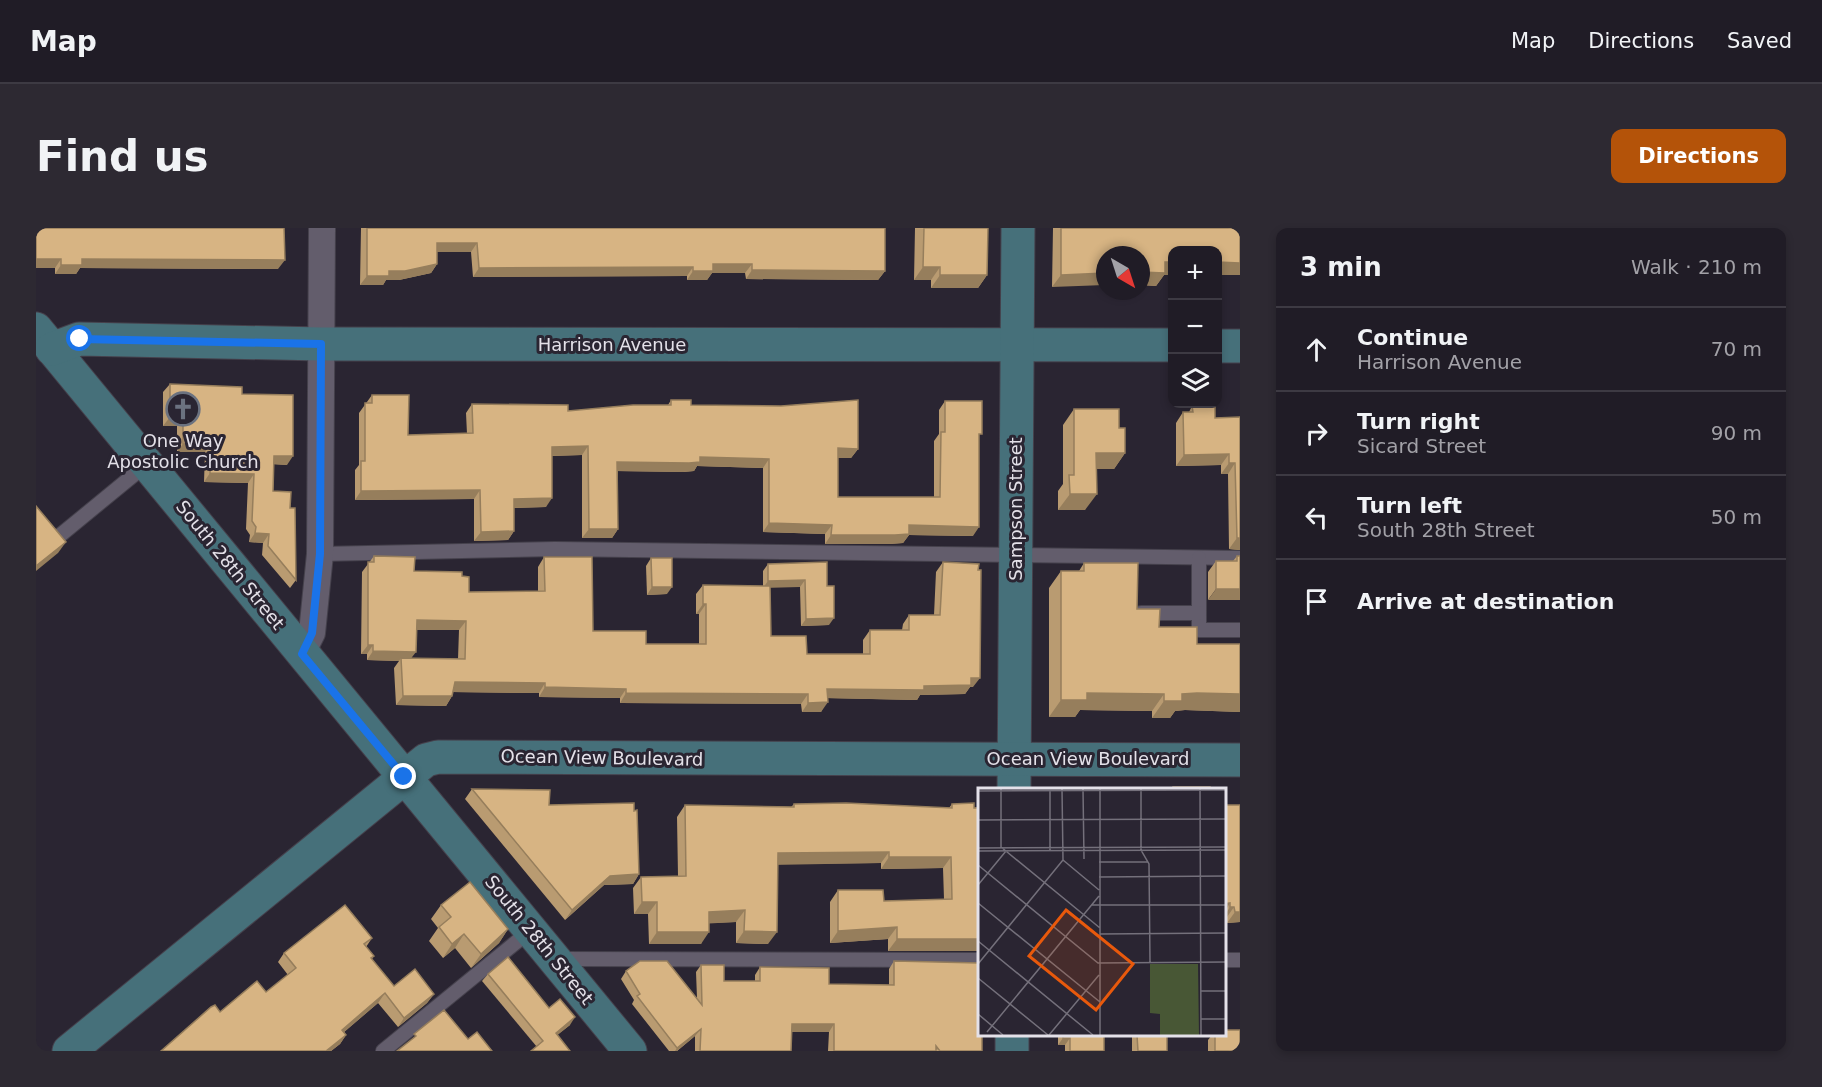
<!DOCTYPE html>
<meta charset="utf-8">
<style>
body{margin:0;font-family:"DejaVu Sans",sans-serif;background:#2d2932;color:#f1f3f6}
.controls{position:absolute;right:18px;top:18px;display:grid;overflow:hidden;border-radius:12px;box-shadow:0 3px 9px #0003}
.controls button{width:54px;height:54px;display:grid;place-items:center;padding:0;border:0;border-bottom:2px solid #3d3a43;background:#201c26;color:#f1f3f6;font:30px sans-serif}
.compass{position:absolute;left:1060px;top:18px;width:54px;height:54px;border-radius:50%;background:#201c26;box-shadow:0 3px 9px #0003;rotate:141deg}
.stop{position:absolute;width:18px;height:18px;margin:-14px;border:4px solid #1a73e8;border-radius:50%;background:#fff}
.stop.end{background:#1a73e8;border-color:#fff;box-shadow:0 2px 6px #0008}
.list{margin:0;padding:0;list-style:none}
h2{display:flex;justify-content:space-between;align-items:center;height:78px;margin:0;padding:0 24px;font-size:26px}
h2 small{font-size:20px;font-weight:400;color:#a2a1a7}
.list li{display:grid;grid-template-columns:39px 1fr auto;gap:18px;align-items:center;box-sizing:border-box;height:84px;padding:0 24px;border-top:2px solid #3d3a43}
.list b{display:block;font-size:22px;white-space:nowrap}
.list p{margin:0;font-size:20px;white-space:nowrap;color:#a2a1a7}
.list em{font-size:20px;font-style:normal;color:#a2a1a7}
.icon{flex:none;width:33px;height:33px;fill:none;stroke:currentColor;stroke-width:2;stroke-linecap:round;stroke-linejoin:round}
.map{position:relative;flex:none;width:1204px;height:823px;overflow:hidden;border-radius:12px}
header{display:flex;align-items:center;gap:36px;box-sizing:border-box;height:84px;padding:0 30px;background:#201c26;border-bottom:2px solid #3d3a43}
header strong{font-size:28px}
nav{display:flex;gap:33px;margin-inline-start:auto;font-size:21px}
.intro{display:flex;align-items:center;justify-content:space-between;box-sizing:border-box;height:144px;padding:0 36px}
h1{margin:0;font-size:42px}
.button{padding:15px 27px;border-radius:12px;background:#b45309;color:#fff;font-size:21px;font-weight:700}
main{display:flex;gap:36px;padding:0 36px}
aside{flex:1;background:#201c26;border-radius:12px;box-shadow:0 3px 9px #0003}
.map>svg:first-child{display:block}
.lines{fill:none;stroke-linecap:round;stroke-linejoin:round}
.lane-casing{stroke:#45414c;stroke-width:16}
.street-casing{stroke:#45414c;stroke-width:28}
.secondary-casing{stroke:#45414c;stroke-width:35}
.lane{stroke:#635d6c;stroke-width:14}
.street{stroke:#635d6c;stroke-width:26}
.secondary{stroke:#46707a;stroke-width:33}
.wall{fill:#b99b71;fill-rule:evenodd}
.shaded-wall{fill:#967e5c}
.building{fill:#d7b483;stroke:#967e5c;stroke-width:1.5}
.route{stroke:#1a73e8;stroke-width:8}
.labels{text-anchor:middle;stroke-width:6;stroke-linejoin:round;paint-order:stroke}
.street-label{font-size:18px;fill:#e4e1e9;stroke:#2a2532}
.poi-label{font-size:18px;fill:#e4e1e9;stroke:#2a2532}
.inset-road{fill:none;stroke:#74707b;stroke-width:1.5}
.view{fill:#e8590c;fill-opacity:0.15;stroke:#e8590c;stroke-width:3}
.inset-edge{fill:none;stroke:#e4e1e9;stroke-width:3}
</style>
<header>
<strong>Map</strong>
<nav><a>Map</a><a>Directions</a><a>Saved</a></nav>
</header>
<div class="intro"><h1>Find us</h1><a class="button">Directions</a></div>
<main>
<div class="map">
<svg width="1204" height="823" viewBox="0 0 1204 823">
<rect width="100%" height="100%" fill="#2a2532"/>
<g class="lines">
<defs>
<g id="lane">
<polyline points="22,309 111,236"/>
<polyline points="284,326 519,321 1204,330"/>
<polyline points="1163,330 1163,402 1204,402"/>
<polyline points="1105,385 1163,385"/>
<polyline points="523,731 943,732"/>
<polyline points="1188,732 1204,732"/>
<polyline points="347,823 495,702"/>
</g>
<polyline id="street" points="266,425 276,405 284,326 286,0"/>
<g id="secondary">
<polyline points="0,101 594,823"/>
<polyline points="1182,118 1204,118"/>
<polyline points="16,121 43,111 285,116 1136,117"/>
<polyline points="978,562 982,0"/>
<polyline points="33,823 390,532 402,529 1204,532"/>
<polyline points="976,823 976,806"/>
</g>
</defs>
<use href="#lane" class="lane-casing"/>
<use href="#street" class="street-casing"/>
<use href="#secondary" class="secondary-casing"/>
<use href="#lane" class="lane"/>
<use href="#street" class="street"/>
<use href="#secondary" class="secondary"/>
</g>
<g class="wall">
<polygon points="0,0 242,41 44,40 40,46 19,46 19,40 0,40"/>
<polygon points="325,0 849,0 849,43 842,52 710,51 709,45 676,45 671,52 651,52 651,48 437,49 435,24 401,24 401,36 395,45 363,52 350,52 347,57 324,57"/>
<polygon points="879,0 952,0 951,47 942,60 895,60 895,52 878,52"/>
<polygon points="1017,0 1204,0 1204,47 1182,47 1182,22 1137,22 1137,47 1128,47 1120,58 1105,57 1105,27 1016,59"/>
<polygon points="134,156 206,166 251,237 238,236 237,263 254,280 260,352 254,360 226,327 227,315 213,314 214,307 210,301 212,255 168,254 169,224 141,224 141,198 127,198 127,164"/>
<polygon points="336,167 372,207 431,206 430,185 436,176 532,183 632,177 635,172 822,221 815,230 802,230 802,269 898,269 898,213 903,206 903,182 909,173 943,209 937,308 873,307 867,315 853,316 789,316 789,306 727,304 727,240 661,238 658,243 647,244 582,243 582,301 576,310 546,310 546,227 516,228 510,279 478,280 478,303 472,312 438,313 438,271 319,272 319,242 323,237 323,185"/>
<polygon points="1156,178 1179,190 1204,189 1204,322 1193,321 1192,246 1185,246 1185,237 1140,238 1140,195 1147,184 1153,184"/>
<polygon points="1038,181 1083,200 1089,225 1078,241 1060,241 1049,282 1022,282 1022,263 1027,256 1027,197"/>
<path d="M338,328L378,343L426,348L433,364L502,363V339L508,329L557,403L610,416H663V386H660V366L667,357L727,358V343L732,336L791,358L793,397L765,398L764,359H734L735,408L771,426H827V412L834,402H866L867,396L873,387H898L900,344L907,334L937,459H934L929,466L884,467L881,472L792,470L785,484H766L765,476L584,475V470L503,469V465L417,464L416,468L410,478L360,477L358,440L363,433L331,432V426H325L326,344ZM380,402H423L422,431H375Z"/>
<polygon points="1201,328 1204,328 1172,372 1172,344 1180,333 1197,333"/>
<polygon points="615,330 631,366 611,367 610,338"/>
<polygon points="1048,335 1123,399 1161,416 1204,416 1204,484 1149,482 1139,483 1134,490 1116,490 1116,483 1044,482 1039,489 1013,489 1013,360 1025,343 1043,343"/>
<polygon points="436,561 513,577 603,646 597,656 568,657 529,692 429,571"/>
<polygon points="758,576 913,580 916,576 943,580 943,722 942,723 852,723 852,711 794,715 794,674 802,662 848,673 908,671 907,640 845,641 845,635 742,636 732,716 700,715 700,694 673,695 665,716 613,716 612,686 598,686 597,660 605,649 642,648 641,589 649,577 755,579"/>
<polygon points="1188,577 1204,577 1204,694 1191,695 1191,689 1188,689"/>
<polygon points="405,677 472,701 463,715 435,740 419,720 407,730 393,713 402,700 395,691"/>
<polygon points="336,710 330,719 338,728 336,731 358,758 398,766 391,775 362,799 342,775 308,804 310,807 304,816 295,823 125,823 184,784 230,764 252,747 242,734 248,725"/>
<polygon points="858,733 946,823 792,823 793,804 756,804 755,823 659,823 659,808 641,823 633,823 596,776 598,772 585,751 590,743 661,770 660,744 665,737 688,753 719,753 719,747 724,739 793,756 853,757 853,741"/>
<polygon points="452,746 513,780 534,797 521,807 501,819 446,753"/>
<polygon points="1015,807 1068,807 1068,823 1029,823 1029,817 1022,817 1022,809 1015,809"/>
<rect x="1096" y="807" width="35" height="16"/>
<polygon points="1176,807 1188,807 1204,823 1172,823 1172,812"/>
</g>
<g class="shaded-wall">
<polygon points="401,15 441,15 435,24 395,24"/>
<polygon points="0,31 25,31 19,40 0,40"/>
<polygon points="46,31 249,32 242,41 44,40 40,46 19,46 25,37"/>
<polygon points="1129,34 1137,34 1137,47 1128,47 1120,58 1105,57 1105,44"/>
<polygon points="1182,34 1204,35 1204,47 1182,47"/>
<polygon points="401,36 395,45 363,52 350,52 347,57 324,57 331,48 353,43"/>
<polygon points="677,36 716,36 709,45 676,45 671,52 651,52 657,43"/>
<polygon points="657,39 651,48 437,49 443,40"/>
<polygon points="887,39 904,39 895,52 878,52"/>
<polygon points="716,42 849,43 842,52 710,51"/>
<polygon points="1069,45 1069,57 1016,59 1025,47"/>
<polygon points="904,47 951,47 942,60 895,60"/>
<polygon points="134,189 147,189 141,198 127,198"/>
<polygon points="175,215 169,224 141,224 147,216"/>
<polygon points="552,218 546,227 510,228 516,219"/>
<polygon points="802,220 822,221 815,230 796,230"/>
<polygon points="1060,225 1089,225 1078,241 1049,241"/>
<polygon points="1193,226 1185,237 1140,238 1148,227"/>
<polygon points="238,228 257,228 251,237 232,236"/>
<polygon points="664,229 733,231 727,240 661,238 658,243 647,244 575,243 581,234"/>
<polygon points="1193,235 1199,235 1192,246 1185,246"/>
<polygon points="174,245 218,246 212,255 168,254"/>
<polygon points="444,262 438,271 319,272 325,263"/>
<polygon points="1034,266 1061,266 1049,282 1022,282"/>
<polygon points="516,270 510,279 471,280 478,271"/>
<polygon points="733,295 796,297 789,306 727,304"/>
<polygon points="873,297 943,299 937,308 873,307 867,315 853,316 789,316 795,307"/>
<polygon points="553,301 582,301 576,310 546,310"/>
<polygon points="478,303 472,312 438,313 445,304"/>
<polygon points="219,305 233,306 227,315 213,314"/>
<polygon points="1201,310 1204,310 1204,322 1193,321"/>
<polygon points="30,314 22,325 0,343 0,338"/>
<polygon points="769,352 764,359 727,360 732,353"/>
<polygon points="616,359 636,359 631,366 611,367"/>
<polygon points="1180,361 1204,361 1204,372 1172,372"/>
<polygon points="667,376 670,376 663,386 660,386"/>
<polygon points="798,390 793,397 765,398 770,391"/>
<polygon points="381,392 430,393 423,402 374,402"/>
<polygon points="332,417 337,417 331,426 325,426"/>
<polygon points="337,423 380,424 373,433 365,430 363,433 331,432"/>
<polygon points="935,450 944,450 937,459 934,459 929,466 884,467 881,472 785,470 791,461 888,458"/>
<polygon points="419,454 509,455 503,465 413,464"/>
<polygon points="509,459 590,461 584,470 503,469"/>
<polygon points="590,465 772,466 765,476 584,475"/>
<polygon points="1051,465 1128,466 1116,483 1044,482 1039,489 1013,489 1025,472"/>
<polygon points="1161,465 1204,466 1204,484 1149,482 1139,483 1134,490 1116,490 1128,473 1146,466"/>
<polygon points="367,468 416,468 410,478 360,477"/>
<polygon points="792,474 785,484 766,484 772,475"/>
<polygon points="853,624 845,635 734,637 742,625"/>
<polygon points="853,629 915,629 907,640 845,641"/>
<polygon points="603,646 597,656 568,657 529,692 536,682 574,648"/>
<polygon points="606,674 621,674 612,686 598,686"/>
<polygon points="1194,675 1188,685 1188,676"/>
<polygon points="1194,679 1198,679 1191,689 1188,689"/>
<polygon points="709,682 700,694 664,696 673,684"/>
<polygon points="1199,684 1204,684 1204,694 1191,695"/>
<polygon points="861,699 852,711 794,715 802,703"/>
<polygon points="472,701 463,715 435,740 445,726"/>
<polygon points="708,703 741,704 732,716 700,715"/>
<polygon points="621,704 673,704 665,716 613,716"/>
<polygon points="428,706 419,720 407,730 416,716"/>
<polygon points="861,711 943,711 943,722 942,723 852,723"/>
<polygon points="349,765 342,775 300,811 306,802"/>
<polygon points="398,766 391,775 362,799 368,790"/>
<polygon points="539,789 534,797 514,813 520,805"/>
<polygon points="756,796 798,796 793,804 750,804"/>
<polygon points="665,801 659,808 641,823 639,823 641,820"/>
<polygon points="310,807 304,816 295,823 290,823"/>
<polygon points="1017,807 1024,807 1022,809 1015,809"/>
<polygon points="1027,810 1034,810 1029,817 1022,817"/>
</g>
<g class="building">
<polygon points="0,0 248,0 249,32 46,31 46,37 25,37 25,31 0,31"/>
<polygon points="331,0 849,0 849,43 716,42 716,36 677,36 677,43 657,43 657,39 443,40 441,15 401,15 401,36 369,43 353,43 353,48 331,48"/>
<polygon points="888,0 952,0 951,47 904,47 904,39 887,39"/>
<polygon points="1025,0 1204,0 1204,35 1182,34 1182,22 1137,22 1137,34 1129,34 1129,45 1105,44 1105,27 1069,27 1069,45 1025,47"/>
<polygon points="134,156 206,159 206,166 257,167 257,228 238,228 237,263 255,264 254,280 259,280 260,352 232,318 233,306 219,305 220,299 216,293 218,246 174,245 175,215 147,216 147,189 134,189"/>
<polygon points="336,167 373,167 372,207 437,205 436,176 532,177 532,183 597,177 635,177 635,172 655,172 655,177 745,178 822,172 822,221 802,220 802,269 904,269 905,204 909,204 909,173 946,173 946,206 943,206 943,299 873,297 873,306 859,307 795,307 796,297 733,295 733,231 664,229 664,234 653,235 581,234 582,301 553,301 552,218 516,219 516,270 478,271 478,303 445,304 444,262 325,263 325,233 329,233 329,175 336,175"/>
<polygon points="1156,178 1179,178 1179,190 1204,189 1204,310 1201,310 1199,235 1193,235 1193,226 1148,227 1147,184 1157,184"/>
<polygon points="1038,181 1083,181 1083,200 1089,200 1089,225 1060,225 1061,266 1034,266 1033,247 1038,247"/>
<polygon points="0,278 30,314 0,338"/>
<polygon points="338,328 379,329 378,343 426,344 426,348 433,349 433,364 509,363 508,329 556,329 557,403 610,403 610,416 670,416 670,376 667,376 667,357 734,358 735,408 770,408 771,426 834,426 834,402 873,402 873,387 904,387 907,334 943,336 942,342 945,342 944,450 935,450 935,457 888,458 888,462 791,461 792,474 772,475 772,466 590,465 590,461 509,459 509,455 419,454 416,468 367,468 365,430 429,431 430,393 381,392 380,424 337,423 337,417 332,417 332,334 338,334"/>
<polygon points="1201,328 1204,328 1204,361 1180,361 1180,333 1201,333"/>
<polygon points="615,330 636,330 636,359 616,359"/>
<polygon points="791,334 791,358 798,358 798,390 770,391 769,352 732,353 732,336"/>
<polygon points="1048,335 1102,335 1101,381 1124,381 1123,399 1161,399 1161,416 1204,416 1204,466 1161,465 1146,466 1146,473 1128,473 1128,466 1051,465 1051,472 1025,472 1025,343 1048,343"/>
<rect x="1137" y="559" width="37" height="3"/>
<polygon points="436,561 514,562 513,577 598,575 598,583 601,582 603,646 574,648 536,682"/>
<polygon points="810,575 916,580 916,576 938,575 938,580 943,580 943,711 861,711 861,699 802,703 802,662 847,662 848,673 916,671 915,629 853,629 853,624 742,625 741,704 708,703 709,682 673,684 673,704 621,704 621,674 606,674 605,649 650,648 649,577 758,579 758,576"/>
<polygon points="1188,577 1204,577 1204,684 1199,684 1198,679 1194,679 1194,675 1188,676"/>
<polygon points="434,654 472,701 445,726 428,706 416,716 403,699 415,689 405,677"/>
<polygon points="309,677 336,710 328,716 338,728 335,730 358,758 379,741 398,766 368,790 349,765 306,802 310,807 290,823 125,823 175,779 179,777 184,784 221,753 230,764 260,740 248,725"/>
<polygon points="472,729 513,780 524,771 539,789 520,805 534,823 495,823 507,813 452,746"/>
<polygon points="604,733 631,733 666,777 665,737 688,737 688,753 724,753 724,739 793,740 793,756 858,757 858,733 943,735 943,807 946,807 946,823 904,823 900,818 900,823 798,823 798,796 756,796 755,823 664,823 665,801 641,820 601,768 604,766 590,743"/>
<polygon points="408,782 432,811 441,804 456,823 361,823 380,808 378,806"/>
<polygon points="1188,802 1204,802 1204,823 1179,823 1179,807 1188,807"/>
<polygon points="1027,807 1068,807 1068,823 1034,823 1034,810 1027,810"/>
<polygon points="1101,807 1131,807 1131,823 1102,823"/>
</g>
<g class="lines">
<polyline class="route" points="44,111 285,116 284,326 276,405 266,426 368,549"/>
</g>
<defs>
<symbol id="church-ring" viewBox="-11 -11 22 22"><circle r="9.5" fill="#2a2532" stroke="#6b7280" stroke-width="1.5"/><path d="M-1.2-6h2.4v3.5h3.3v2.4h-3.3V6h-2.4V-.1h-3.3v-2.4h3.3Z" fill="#6b7280"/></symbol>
</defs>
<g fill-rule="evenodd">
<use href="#church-ring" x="128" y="162" width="38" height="38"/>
</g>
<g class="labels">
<g class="street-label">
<text x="576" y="123">Harrison Avenue</text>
<text transform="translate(980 281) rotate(-90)" y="6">Sampson Street</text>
<text transform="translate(194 337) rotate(51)" y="6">South 28th Street</text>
<text transform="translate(566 530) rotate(1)" y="6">Ocean View Boulevard</text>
<text x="1052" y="537">Ocean View Boulevard</text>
<text transform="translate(503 712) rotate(51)" y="6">South 28th Street</text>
</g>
<g class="poi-label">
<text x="147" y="219">One Way<tspan x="147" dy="21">Apostolic Church</tspan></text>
</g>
</g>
<g transform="translate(942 560)">
<rect width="248" height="248" fill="#2a2532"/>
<path d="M172,176H220L221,247H182V226L172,225Z" fill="#485735"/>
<path class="inset-road" d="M23,0V59L122,140M105,1L106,71M122,1V175M163,1V62L171,76L172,174M222,1L223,247M0,3L248,2M72,3V62M0,32L248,31M0,60L248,59M0,63L248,62M85,72L121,102M121,74H170M0,77L120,175L248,174M121,89L248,88M0,97L28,63M0,115L122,214M113,117H248M122,146L248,145M0,153L115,247M122,175V247M0,176L85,72L84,1M0,190L70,247M223,203H248M0,226L25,247M223,231H248M9,244L121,108M71,247L121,187"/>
<path class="view" d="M88,122L155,176L118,222L51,168Z"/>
<rect width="248" height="248" class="inset-edge"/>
</g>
</svg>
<div class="controls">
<button>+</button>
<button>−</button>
<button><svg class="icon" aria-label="layers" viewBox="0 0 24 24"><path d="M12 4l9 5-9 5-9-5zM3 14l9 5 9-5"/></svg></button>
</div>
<svg class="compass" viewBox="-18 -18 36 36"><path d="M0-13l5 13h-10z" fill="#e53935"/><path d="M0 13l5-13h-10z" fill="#a2a1a7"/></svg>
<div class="stop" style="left:44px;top:111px"></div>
<div class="stop end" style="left:368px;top:549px"></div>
</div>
<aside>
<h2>3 min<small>Walk · 210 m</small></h2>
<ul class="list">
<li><svg class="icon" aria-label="ahead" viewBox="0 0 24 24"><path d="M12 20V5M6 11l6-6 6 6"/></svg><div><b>Continue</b><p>Harrison Avenue</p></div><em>70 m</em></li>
<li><svg class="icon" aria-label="right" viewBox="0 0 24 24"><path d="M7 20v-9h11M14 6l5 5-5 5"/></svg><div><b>Turn right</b><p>Sicard Street</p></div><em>90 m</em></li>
<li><svg class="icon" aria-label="left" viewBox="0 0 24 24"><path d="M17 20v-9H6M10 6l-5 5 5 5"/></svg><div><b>Turn left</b><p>South 28th Street</p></div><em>50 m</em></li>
<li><svg class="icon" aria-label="arrive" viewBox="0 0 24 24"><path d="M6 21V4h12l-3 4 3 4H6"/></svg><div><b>Arrive at destination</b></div></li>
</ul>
</aside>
</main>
